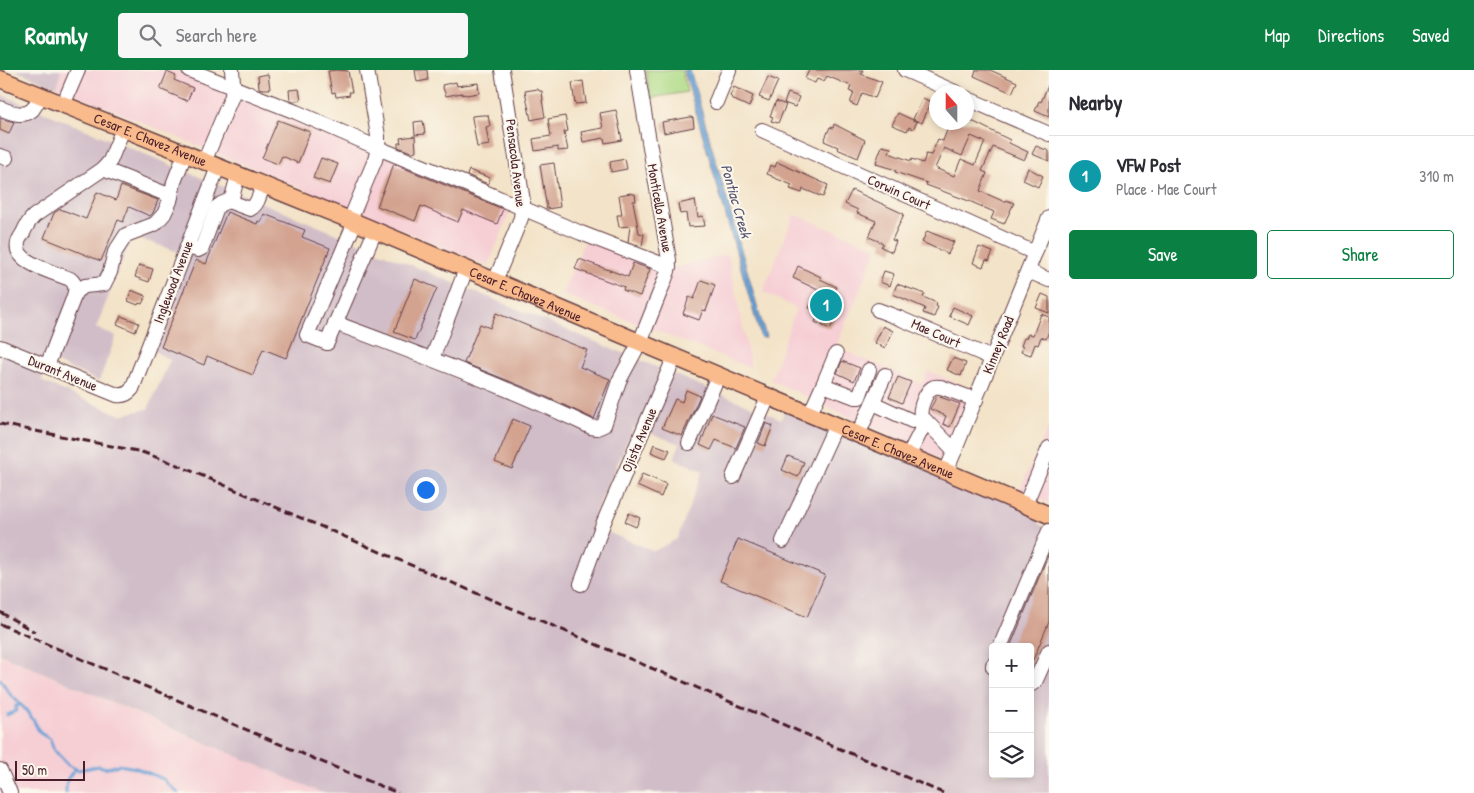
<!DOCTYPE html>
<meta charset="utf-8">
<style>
body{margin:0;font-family:"Patrick Hand",sans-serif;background:#f7f7f7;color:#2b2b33}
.controls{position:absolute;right:15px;bottom:15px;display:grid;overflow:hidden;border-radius:5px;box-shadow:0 2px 8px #0003}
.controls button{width:45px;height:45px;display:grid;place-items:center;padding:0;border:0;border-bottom:1px solid #e1e1e2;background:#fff;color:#2b2b33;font:25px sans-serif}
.compass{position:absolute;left:929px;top:15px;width:45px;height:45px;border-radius:50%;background:#fff;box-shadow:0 2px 8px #0003;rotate:339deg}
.scale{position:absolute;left:15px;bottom:12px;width:70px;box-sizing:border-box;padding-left:5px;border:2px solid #4a1f2b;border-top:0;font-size:14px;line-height:18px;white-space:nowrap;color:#4a1f2b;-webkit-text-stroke:4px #fbf7ec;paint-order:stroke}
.you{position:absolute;left:425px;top:419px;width:18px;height:18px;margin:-12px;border:4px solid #fff;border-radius:50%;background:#1a73e8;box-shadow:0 0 0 8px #1a73e833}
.badge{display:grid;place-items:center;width:32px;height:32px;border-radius:50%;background:#0b8043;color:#fff;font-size:16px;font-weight:700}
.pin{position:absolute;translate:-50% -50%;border:2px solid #fff;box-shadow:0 1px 5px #0006}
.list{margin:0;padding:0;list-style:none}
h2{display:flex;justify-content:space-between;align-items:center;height:65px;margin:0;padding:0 20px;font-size:21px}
h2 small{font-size:16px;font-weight:400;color:#7c7c81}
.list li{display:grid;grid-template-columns:32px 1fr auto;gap:15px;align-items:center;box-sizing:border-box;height:80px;padding:0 20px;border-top:1px solid #e1e1e2}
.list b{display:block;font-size:19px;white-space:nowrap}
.list p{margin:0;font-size:16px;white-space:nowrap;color:#7c7c81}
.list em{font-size:16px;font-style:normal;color:#7c7c81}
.actions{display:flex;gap:10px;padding:15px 20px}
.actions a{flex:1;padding:11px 0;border:1px solid #0b8043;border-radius:5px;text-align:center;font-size:18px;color:#0b8043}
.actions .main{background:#0b8043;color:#fff}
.icon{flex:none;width:28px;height:28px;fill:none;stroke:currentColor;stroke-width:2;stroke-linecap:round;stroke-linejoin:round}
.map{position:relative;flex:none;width:1049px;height:723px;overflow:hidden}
header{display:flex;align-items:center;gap:30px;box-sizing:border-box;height:70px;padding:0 25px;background:#0b8043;color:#fff}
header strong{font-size:24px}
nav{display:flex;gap:28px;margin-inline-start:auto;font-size:18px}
.search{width:350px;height:45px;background:#f7f7f7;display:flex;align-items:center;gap:12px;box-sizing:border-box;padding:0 18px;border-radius:5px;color:#7c7c81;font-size:19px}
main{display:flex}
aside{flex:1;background:#fff}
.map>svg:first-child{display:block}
.built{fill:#f6cfd5}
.industrial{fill:#d1bdc8;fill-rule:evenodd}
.green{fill:#afdb86;stroke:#7c7d58}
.water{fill:#65a0d5;stroke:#586080}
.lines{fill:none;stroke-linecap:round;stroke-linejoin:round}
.stream{stroke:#65a0d5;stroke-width:3}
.building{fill:#d3a390;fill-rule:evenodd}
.minor-casing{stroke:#633c43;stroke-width:16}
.major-casing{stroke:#633c43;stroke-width:19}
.minor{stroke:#fff;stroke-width:14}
.major{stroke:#fabb8c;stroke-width:16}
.rail{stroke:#4a1f2b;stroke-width:3;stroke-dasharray:8 4;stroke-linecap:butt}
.labels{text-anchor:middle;stroke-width:4;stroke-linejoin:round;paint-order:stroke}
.street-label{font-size:14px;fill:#4a1f2b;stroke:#fbf7ec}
.water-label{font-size:15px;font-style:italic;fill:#55536f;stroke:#fbf7ec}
</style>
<header>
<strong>Roamly</strong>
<div class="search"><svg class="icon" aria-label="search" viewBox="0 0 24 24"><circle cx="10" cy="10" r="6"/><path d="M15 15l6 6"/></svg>Search here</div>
<nav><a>Map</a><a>Directions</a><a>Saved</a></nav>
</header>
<main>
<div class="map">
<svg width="1049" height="723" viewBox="0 0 1049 723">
<rect width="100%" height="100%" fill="#fbf7ec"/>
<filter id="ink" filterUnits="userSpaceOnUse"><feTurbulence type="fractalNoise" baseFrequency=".02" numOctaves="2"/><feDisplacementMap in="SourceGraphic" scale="10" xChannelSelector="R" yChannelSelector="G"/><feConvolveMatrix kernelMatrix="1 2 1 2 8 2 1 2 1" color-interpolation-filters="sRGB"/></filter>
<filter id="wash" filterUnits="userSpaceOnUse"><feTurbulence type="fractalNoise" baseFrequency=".0096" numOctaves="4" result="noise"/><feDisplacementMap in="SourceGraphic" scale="20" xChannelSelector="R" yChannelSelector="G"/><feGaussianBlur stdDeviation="1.12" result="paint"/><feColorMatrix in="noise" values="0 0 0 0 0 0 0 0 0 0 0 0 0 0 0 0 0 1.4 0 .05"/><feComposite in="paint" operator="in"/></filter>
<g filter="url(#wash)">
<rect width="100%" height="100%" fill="#f3e3c8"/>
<g class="built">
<polygon points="61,0 192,0 514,132 488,196 57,17"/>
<polygon points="794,144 877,178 836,277 922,314 928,301 971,319 942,390 771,310 796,238 763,222"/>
<polygon points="588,163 675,198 728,184 751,298 562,224"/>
<polygon points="1049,356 1049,433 1019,421"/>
<polygon points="0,584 34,599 322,723 0,723"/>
</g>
<g class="industrial">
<polygon points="15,0 61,0 57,17"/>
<path d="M0,24L781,349L787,335L1043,442L1039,454L1049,459V723H322L0,584ZM132,166L190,186L154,281L170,290L148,339L120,345L41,311L54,292L99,311L116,266L96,258ZM634,357L680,374L674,389L703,401L677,469L654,481L590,455ZM993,577H1030V704H993Z"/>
</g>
<polygon class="green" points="646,0 682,0 687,22 651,28"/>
<polygon class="water" points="684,0 690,0 766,267 761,268"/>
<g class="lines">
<g class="stream">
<polyline points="0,609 10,624 25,639 34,651 40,663 50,669 54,680 68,695 78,700 99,696 106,698 119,695 136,698 163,709 178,723"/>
<polyline points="7,645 16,641 16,636 20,635"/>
<path d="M66,723C66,710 66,708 76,699"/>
</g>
</g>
<g id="blocks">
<g class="building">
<polygon points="337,0 348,1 352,22 349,22 350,25 336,27 335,22 332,23 328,1"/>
<polygon points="415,0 427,0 428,10 417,12"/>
<polygon points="809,0 863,0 861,4 882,12 875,28 862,23 857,36 850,33 854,23 849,21 851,16 827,6 824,12 817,9 815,13 805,9"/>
<polygon points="976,0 990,0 1017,12 1012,23 974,6"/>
<polygon points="167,2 176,6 174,10 193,18 187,31 160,19"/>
<polygon points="268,4 270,19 263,19 259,18 258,6"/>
<polygon points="768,7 778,11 769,31 759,27"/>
<polygon points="583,11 586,33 575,34 572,13"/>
<polygon points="456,12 457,16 478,13 479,23 466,25 465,24 462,25 462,23 446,26 442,15"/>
<polygon points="1049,13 1049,47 1035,41 1039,31 1041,32"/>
<polygon points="734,17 753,26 749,37 732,29 732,28 730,26"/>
<polygon points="299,19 301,30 294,32 290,30 289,20"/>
<polygon points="538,19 539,21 542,21 543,30 542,30 545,47 531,50 525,21"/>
<polygon points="788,23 799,27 795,37 784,33"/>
<polygon points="923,28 931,32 922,53 913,49"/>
<polygon points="776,31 786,35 778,53 771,51 773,47 770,46"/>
<polygon points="616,40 622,70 605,73 604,68 583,72 581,62 603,58 600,43"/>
<polygon points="898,43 917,52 913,59 909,57 907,61 892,55"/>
<polygon points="483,45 488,45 490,56 486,57 489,75 477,77 472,48 472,46"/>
<polygon points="565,46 568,61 564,62 568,80 558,81 558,77 535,81 533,69 551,66 548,49"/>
<polygon points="691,47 693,48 694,57 664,63 662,52"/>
<polygon points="0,48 14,52 9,64 0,60"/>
<polygon points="278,50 310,62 298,93 282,86 278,94 262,88"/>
<polygon points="423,51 425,64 415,65 414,52"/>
<path d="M950,52H974L1010,70L1009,73L1028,82L1024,90L993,77L982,101L987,103L980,121L1005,132L1006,130L1014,133L1004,154L991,149L994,142L969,131L926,115L927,113L895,102L896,100L876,94L877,92H876L882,76L891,78L889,83L911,91L912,89L923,93L926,84L931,85L938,69L943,71ZM971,66L985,72L975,95L961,89L954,106L935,98L944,78L962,86Z"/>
<polygon points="834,54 865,70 858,88 837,79 838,77 824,71 830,57 833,58"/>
<polygon points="415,66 416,81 411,82 398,77 398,73 401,73 400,68"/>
<polygon points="1036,76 1049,81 1049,91 1032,84"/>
<polygon points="321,88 338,94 330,114 313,108"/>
<polygon points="625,89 627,99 611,102 610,92"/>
<polygon points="777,92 828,115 823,127 803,119 802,123 790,119 792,115 772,107 772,106 767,104 770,95 775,97"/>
<polygon points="554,93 560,137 547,139 540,95"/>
<polygon points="394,94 503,139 497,154 463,140 458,152 421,136 415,151 377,136"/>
<polygon points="1028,98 1043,106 1038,117 1023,110"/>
<polygon points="469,100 490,108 488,114 467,105"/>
<polygon points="121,116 158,130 153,143 150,146 129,137 123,152 118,150 101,191 44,168 54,143 60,139 86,149 97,122 116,130"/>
<polygon points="852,120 904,144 892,170 896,171 892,182 881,177 883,173 869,167 876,151 857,143 858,140 845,134"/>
<polygon points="631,123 631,124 635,124 636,131 633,131 639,163 644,164 642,176 628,172 630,156 619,157 617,145 622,145 619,125"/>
<polygon points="695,130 698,147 703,146 705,156 688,157 686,143 680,144 678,134"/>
<polygon points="227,142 257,154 258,151 261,152 264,144 305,160 302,167 330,178 286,288 263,279 253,305 207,286 204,295 161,277 196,190 206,194"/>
<polygon points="927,161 954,172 948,184 922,172"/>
<polygon points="979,177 993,182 989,191 986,190 983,197 973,193"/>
<polygon points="579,189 628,207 633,193 650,199 640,226 623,220 624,217 575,199"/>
<polygon points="139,195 153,199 149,212 135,207"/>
<polygon points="798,196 821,207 820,209 837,217 832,226 843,231 830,259 815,252 819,243 809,238 818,220 793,208"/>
<polygon points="884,201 894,204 890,216 880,212"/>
<polygon points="415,209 437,218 415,270 394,262"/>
<polygon points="701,210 715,215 706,241 703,240 699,250 683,244 689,227 694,229"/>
<polygon points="897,214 925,224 923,227 937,233 936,236 938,237 934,247 923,243 925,238 893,224"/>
<polygon points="131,220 146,226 142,234 139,233 138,235 128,231"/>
<polygon points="1042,224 1049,227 1049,243 1036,238"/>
<polygon points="953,237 973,246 969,255 949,246"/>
<polygon points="496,243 587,280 580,297 610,309 594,349 531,320 464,293 480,254 490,258"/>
<polygon points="1041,244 1049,247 1049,261 1046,269 1041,267 1038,275 1035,274 1031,285 1021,282 1023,277 1021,276 1024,268 1026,268 1028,264 1033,265"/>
<polygon points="121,246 139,253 135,262 117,254"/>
<polygon points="883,256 893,261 885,278 875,273"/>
<polygon points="953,288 966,293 961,306 947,300"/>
<polygon points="842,291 860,298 854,311 837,303"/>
<polygon points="898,307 911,312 902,333 889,327"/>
<polygon points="686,320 700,326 682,366 662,358 675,329 682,332"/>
<polygon points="937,326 960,334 950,357 943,354 946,346 930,339"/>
<polygon points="712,344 745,357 736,378 716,370 711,380 700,375"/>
<polygon points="513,349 530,356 512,399 495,392"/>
<polygon points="766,353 773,356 765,376 758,373"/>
<polygon points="654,374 670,380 666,388 651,382"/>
<polygon points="788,386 804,392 798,407 782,400"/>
<polygon points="642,404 666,414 661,427 637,416"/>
<polygon points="629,443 640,448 636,457 625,452"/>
<polygon points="738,469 825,505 807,547 720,511"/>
<polygon points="1049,483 1049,552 1030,597 1030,577 1010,577"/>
</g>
</g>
</g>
<g filter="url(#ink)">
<use href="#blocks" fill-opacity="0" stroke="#633c43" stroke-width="1"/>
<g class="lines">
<defs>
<g id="minor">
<polyline points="189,0 296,42 378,78 461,112 581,163 669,197"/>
<polyline points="905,0 955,22"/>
<polyline points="966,28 1049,64"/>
<polyline points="716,32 729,0"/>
<polyline points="63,35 78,0"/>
<path d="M0,38C9,42 23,48 32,40C35,37 38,30 41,26"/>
<polyline points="762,60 1035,183"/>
<polyline points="0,86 6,88"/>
<polyline points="204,92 232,26 233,12 232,0"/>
<polyline points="103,99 171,126"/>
<polyline points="231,131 238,105"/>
<polyline points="350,150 375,90 378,78 378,66 367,0"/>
<polyline points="355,152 307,265 327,273 375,161"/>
<path d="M187,177L198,180L202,178L217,137L221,134L228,131L250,139C258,135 260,124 263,115"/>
<polyline points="1028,201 1049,210"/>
<polyline points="495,211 521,148 523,131 502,0"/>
<polyline points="76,221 85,216 104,214 110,202 115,182 126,165 155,154 164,144 170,131 174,112 185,84"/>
<polyline points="878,240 899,248 992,288"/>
<path d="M335,253C421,285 508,317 591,357L597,358L604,355L619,311L640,272L664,212L668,201L669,190L637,0"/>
<path d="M0,277L117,325C123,326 128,324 132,319L218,97"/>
<polyline points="836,284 823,315 855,327 859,327 869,300"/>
<polyline points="432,289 466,199"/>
<path d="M47,296L73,229C76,221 77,214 70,209C56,203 13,193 18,173C18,170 21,166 23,163C26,156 29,151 34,146L103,99L110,91L123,59"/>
<polyline points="873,333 912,351"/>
<polyline points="810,344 823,315"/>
<polyline points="858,365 885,305"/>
<polyline points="689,373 718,306"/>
<path d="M955,381L921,346C919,338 926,322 932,318C935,316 937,317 941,317L976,330"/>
<polyline points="908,386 926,351"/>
<polyline points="946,402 1049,148"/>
<polyline points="733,407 768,327"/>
<polyline points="1025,435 1049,378"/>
<polyline points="783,471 836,355"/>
<polyline points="581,514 603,454 675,286"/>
<polyline points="1000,577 1049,461"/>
<polyline points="993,595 993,597"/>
<polyline points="1030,615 1035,612 1049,581"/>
<polyline points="0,700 10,723"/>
</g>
<g id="major">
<path id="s1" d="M0,9L350,150L1049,445"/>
</g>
</defs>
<use href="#minor" class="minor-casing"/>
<use href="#major" class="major-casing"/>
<use href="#minor" class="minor"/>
<use href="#major" class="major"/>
<g class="rail">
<polyline points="0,354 142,382 175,394 943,723"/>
<polyline points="0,542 35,562"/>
<polyline points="0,554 317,690 398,723"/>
</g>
</g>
</g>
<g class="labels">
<g class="street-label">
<text dy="5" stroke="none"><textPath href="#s1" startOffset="162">Cesar E. Chavez Avenue</textPath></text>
<text transform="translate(516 93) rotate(83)" y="5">Pensacola Avenue</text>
<text transform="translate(899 122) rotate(24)" y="5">Corwin Court</text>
<text transform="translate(660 138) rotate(80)" y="5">Monticello Avenue</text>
<text transform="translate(173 212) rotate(-69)" y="5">Inglewood Avenue</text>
<text dy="5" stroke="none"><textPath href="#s1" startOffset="568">Cesar E. Chavez Avenue</textPath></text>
<text transform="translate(936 263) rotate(24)" y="5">Mae Court</text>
<text transform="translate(998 275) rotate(-68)" y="5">Kinney Road</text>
<text transform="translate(63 303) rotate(22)" y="5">Durant Avenue</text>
<text transform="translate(639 370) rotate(-67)" y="5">Ojista Avenue</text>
<text dy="5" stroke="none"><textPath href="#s1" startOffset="972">Cesar E. Chavez Avenue</textPath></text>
</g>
<g class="water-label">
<text transform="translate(736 131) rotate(74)" y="5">Pontiac Creek</text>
</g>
</g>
</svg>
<div class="controls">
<button>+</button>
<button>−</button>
<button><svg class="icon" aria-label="layers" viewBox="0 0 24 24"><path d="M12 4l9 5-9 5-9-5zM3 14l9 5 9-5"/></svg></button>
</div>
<svg class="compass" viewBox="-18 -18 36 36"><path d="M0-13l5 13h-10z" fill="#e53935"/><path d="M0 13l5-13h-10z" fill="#7c7c81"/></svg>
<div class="scale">50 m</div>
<div class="you"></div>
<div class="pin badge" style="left:826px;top:235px;background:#0f9aa8">1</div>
</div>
<aside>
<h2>Nearby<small></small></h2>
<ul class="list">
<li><span class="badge" style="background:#0f9aa8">1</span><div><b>VFW Post</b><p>Place · Mae Court</p></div><em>310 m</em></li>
</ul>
<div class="actions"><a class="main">Save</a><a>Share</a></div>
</aside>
</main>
